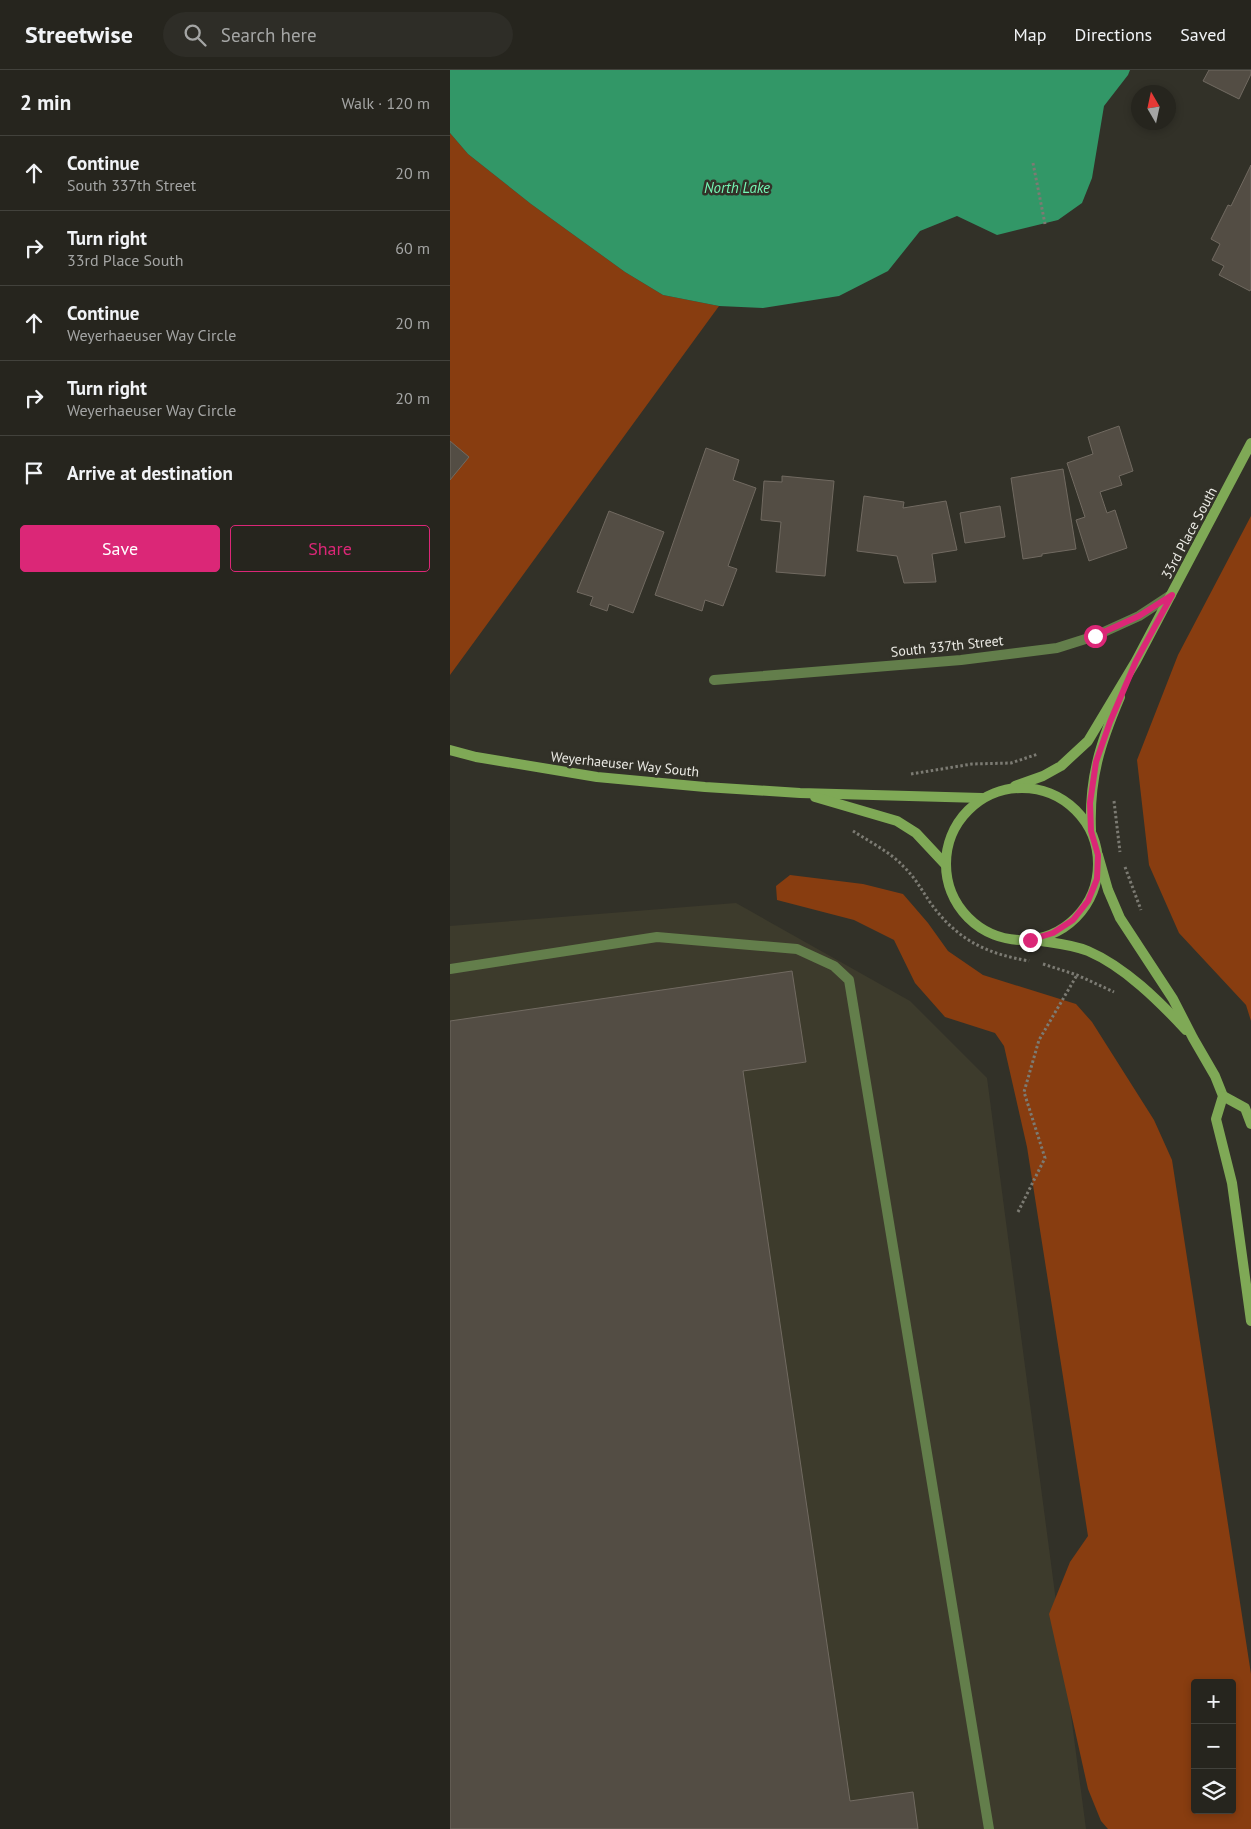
<!DOCTYPE html>
<meta charset="utf-8">
<style>
body{margin:0;font-family:"PT Sans",sans-serif;background:#2e2d27;color:#f1f3f6}
.controls{position:absolute;right:15px;bottom:15px;display:grid;overflow:hidden;border-radius:5px;box-shadow:0 2px 8px #0003}
.controls button{width:45px;height:45px;display:grid;place-items:center;padding:0;border:0;border-bottom:1px solid #42423c;background:#26251e;color:#f1f3f6;font:25px sans-serif}
.compass{position:absolute;left:681px;top:15px;width:45px;height:45px;border-radius:50%;background:#26251e;box-shadow:0 2px 8px #0003;rotate:351deg}
.stop{position:absolute;width:15px;height:15px;margin:-11px;border:4px solid #db2777;border-radius:50%;background:#fff}
.stop.end{background:#db2777;border-color:#fff;box-shadow:0 1px 5px #0008}
.list{margin:0;padding:0;list-style:none}
h2{display:flex;justify-content:space-between;align-items:center;height:65px;margin:0;padding:0 20px;font-size:21px}
h2 small{font-size:16px;font-weight:400;color:#a4a5a4}
.list li{display:grid;grid-template-columns:32px 1fr auto;gap:15px;align-items:center;box-sizing:border-box;height:75px;padding:0 20px;border-top:1px solid #42423c}
.list b{display:block;font-size:19px;white-space:nowrap}
.list p{margin:0;font-size:16px;white-space:nowrap;color:#a4a5a4}
.list em{font-size:16px;font-style:normal;color:#a4a5a4}
.actions{display:flex;gap:10px;padding:15px 20px}
.actions a{flex:1;padding:11px 0;border:1px solid #db2777;border-radius:5px;text-align:center;font-size:18px;color:#db2777}
.actions .main{background:#db2777;color:#fff}
.icon{flex:none;width:28px;height:28px;fill:none;stroke:currentColor;stroke-width:2;stroke-linecap:round;stroke-linejoin:round}
.map{position:relative;flex:none;width:801px;height:1759px;overflow:hidden}
header{display:flex;align-items:center;gap:30px;box-sizing:border-box;height:70px;padding:0 25px;background:#26251e;border-bottom:1px solid #42423c}
header strong{font-size:24px}
nav{display:flex;gap:28px;margin-inline-start:auto;font-size:18px}
.search{width:350px;height:45px;background:#2e2d27;display:flex;align-items:center;gap:12px;box-sizing:border-box;padding:0 18px;border-radius:28px;color:#a4a5a4;font-size:19px}
main{display:flex}
aside{flex:1;background:#26251e}
.map>svg:first-child{display:block}
.built{fill:#3d3b2c}
.green{fill:#883d10;fill-rule:evenodd}
.water{fill:#329767}
.building{fill:#534d44;stroke:#716a61}
.lines{fill:none;stroke-linecap:round;stroke-linejoin:round}
.path{stroke:#7c7b73;stroke-width:3;stroke-dasharray:2.5 2.5;stroke-linecap:butt}
.lane{stroke:#637e4b;stroke-width:10}
.street{stroke:#637e4b;stroke-width:10}
.secondary{stroke:#7fa956;stroke-width:10}
.route{stroke:#db2777;stroke-width:6}
.labels{text-anchor:middle;stroke-width:5;stroke-linejoin:round;paint-order:stroke}
.street-label{font-size:14px;fill:#ebeae4;stroke:#323128}
.water-label{font-size:15px;font-style:italic;fill:#76f7b5;stroke:#323128}
</style>
<header>
<strong>Streetwise</strong>
<div class="search"><svg class="icon" aria-label="search" viewBox="0 0 24 24"><circle cx="10" cy="10" r="6"/><path d="M15 15l6 6"/></svg>Search here</div>
<nav><a>Map</a><a>Directions</a><a>Saved</a></nav>
</header>
<main>
<aside>
<h2>2 min<small>Walk · 120 m</small></h2>
<ul class="list">
<li><svg class="icon" aria-label="ahead" viewBox="0 0 24 24"><path d="M12 20V5M6 11l6-6 6 6"/></svg><div><b>Continue</b><p>South 337th Street</p></div><em>20 m</em></li>
<li><svg class="icon" aria-label="right" viewBox="0 0 24 24"><path d="M7 20v-9h11M14 6l5 5-5 5"/></svg><div><b>Turn right</b><p>33rd Place South</p></div><em>60 m</em></li>
<li><svg class="icon" aria-label="ahead" viewBox="0 0 24 24"><path d="M12 20V5M6 11l6-6 6 6"/></svg><div><b>Continue</b><p>Weyerhaeuser Way Circle</p></div><em>20 m</em></li>
<li><svg class="icon" aria-label="right" viewBox="0 0 24 24"><path d="M7 20v-9h11M14 6l5 5-5 5"/></svg><div><b>Turn right</b><p>Weyerhaeuser Way Circle</p></div><em>20 m</em></li>
<li><svg class="icon" aria-label="arrive" viewBox="0 0 24 24"><path d="M6 21V4h12l-3 4 3 4H6"/></svg><div><b>Arrive at destination</b></div></li>
</ul>
<div class="actions"><a class="main">Save</a><a>Share</a></div>
</aside>
<div class="map">
<svg width="801" height="1759" viewBox="0 0 801 1759">
<rect width="100%" height="100%" fill="#323128"/>
<polygon class="built" points="286,833 460,931 537,1008 636,1759 0,1759 0,856"/>
<g class="green">
<polygon points="0,63 18,84 81,134 175,202 213,225 269,236 0,605"/>
<polygon points="801,446 801,951 796,935 729,863 699,795 687,690 728,585"/>
<path d="M340,805L413,814L453,824L478,853L498,881L533,905L626,934L642,952L704,1050L722,1090L801,1604V1759H658L651,1751L638,1719L599,1544L620,1492L638,1466L577,1077L554,976L545,963L495,947L465,913L444,870L404,850L327,830L326,816ZM745,1613H782V1740H745Z"/>
</g>
<polygon class="water" points="0,0 680,0 678,5 654,36 642,108 632,133 608,150 547,165 507,146 470,161 438,201 389,226 313,238 269,236 213,225 175,202 81,134 18,84 0,63"/>
<g class="building">
<polygon points="759,0 801,0 801,4 789,29 753,11"/>
<polygon points="801,95 801,219 800,221 769,205 774,196 762,190 770,174 761,169 778,135 781,136"/>
<polygon points="669,356 683,401 669,406 672,415 650,422 657,443 665,440 677,478 639,491 626,450 635,447 617,393 643,384 638,367"/>
<polygon points="0,371 19,387 0,410"/>
<polygon points="256,378 289,390 283,410 306,418 278,496 287,499 273,536 255,530 252,541 205,525"/>
<polygon points="613,399 626,479 592,484 592,486 573,489 561,408"/>
<polygon points="332,406 384,411 375,506 326,502 331,452 311,450 314,411 332,412"/>
<polygon points="414,426 454,432 453,438 496,431 507,480 482,484 486,512 454,513 447,486 407,481"/>
<polygon points="550,436 555,467 515,473 510,443"/>
<polygon points="159,441 214,462 183,543 159,534 157,541 140,535 143,527 127,522"/>
<polygon points="342,901 356,992 293,1001 400,1731 463,1722 468,1759 0,1759 0,951"/>
</g>
<g class="lines">
<g class="path">
<polyline points="583,93 595,154"/>
<polyline points="461,704 522,694 561,693 588,684"/>
<polyline points="664,731 670,782"/>
<path d="M403,761C420,772 440,782 453,796C467,809 474,825 485,839C511,872 539,884 579,891"/>
<polyline points="675,797 691,840"/>
<polyline points="593,894 627,905 664,922"/>
<polyline points="568,1142 595,1088 574,1022 589,970 627,905"/>
</g>
<polyline class="lane" points="0,899 207,867 347,879 384,896 399,910 539,1759"/>
<polyline class="street" points="264,610 511,590 607,578 645,566 689,546 721,525"/>
<g class="secondary">
<polyline points="0,680 26,687 147,707 255,717 350,723 532,728"/>
<polyline points="565,716 593,706 611,696 638,671 686,591 801,373"/>
<circle cx="572" cy="794" r="76"/>
<polyline points="365,727 447,751 466,763 495,794"/>
<path d="M641,760C639,708 650,674 670,627"/>
<polyline points="648,785 658,820 670,848 723,929 743,968 765,1006 773,1026 766,1049 782,1113 801,1251"/>
<path d="M585,870C603,873 621,874 638,881C675,897 709,931 736,960"/>
<polyline points="773,1026 795,1038 801,1054"/>
</g>
</g>
<g class="lines">
<polyline class="route" points="580,870 603,863 623,850 638,831 647,809 648,785 641,761 640,733 646,692 660,652 686,591 722,525 689,546 645,566"/>
</g>
<g class="labels">
<g class="street-label">
<text transform="translate(739 463) rotate(-62)" y="5">33rd Place South</text>
<text transform="translate(497 576) rotate(-6)" y="5">South 337th Street</text>
<text transform="translate(175 694) rotate(6)" y="5">Weyerhaeuser Way South</text>
</g>
<g class="water-label">
<text x="287" y="123">North Lake</text>
</g>
</g>
</svg>
<div class="controls">
<button>+</button>
<button>−</button>
<button><svg class="icon" aria-label="layers" viewBox="0 0 24 24"><path d="M12 4l9 5-9 5-9-5zM3 14l9 5 9-5"/></svg></button>
</div>
<svg class="compass" viewBox="-18 -18 36 36"><path d="M0-13l5 13h-10z" fill="#e53935"/><path d="M0 13l5-13h-10z" fill="#a4a5a4"/></svg>
<div class="stop" style="left:645px;top:566px"></div>
<div class="stop end" style="left:580px;top:870px"></div>
</div>
</main>
